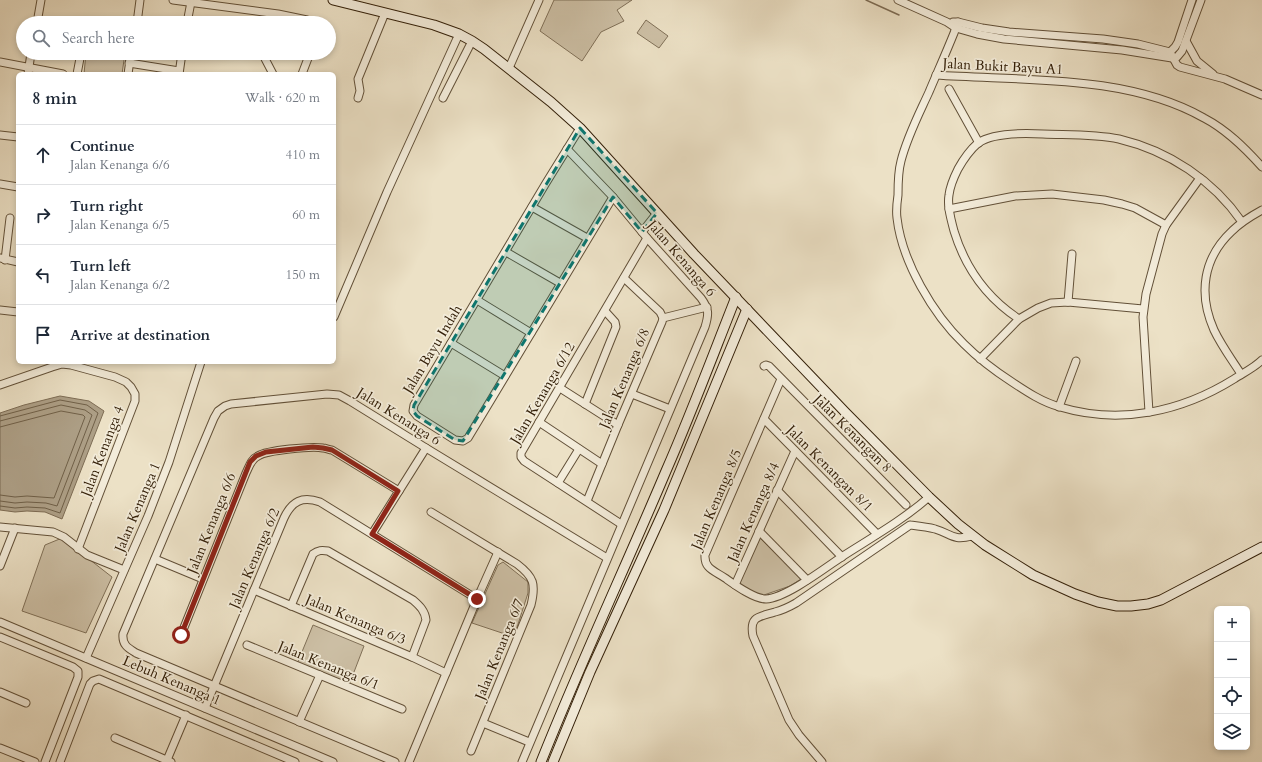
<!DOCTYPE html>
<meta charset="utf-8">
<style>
body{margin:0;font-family:Cardo,serif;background:#f2f2f3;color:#1f2937}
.controls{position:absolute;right:12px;bottom:12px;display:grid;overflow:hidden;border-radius:6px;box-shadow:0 2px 6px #0003}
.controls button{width:36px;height:36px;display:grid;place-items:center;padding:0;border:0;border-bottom:1px solid #e0e1e3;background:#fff;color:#1f2937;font:20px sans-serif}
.stop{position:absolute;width:12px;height:12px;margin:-9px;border:3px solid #8f2418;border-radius:50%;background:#fff}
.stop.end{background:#8f2418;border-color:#fff;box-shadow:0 1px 4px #0008}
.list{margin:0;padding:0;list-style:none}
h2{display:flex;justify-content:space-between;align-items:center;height:52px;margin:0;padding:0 16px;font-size:17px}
h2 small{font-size:13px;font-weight:400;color:#747a83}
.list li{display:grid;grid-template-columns:26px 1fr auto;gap:12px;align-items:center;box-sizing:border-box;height:60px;padding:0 16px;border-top:1px solid #e0e1e3}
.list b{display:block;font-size:15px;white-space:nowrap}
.list p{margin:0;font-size:13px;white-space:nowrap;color:#747a83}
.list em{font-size:13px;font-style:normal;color:#747a83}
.icon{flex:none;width:22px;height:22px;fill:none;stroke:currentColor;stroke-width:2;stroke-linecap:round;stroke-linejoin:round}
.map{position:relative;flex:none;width:1262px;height:762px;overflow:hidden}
.search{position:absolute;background:#fff;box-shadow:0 2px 6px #0003;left:16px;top:16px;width:320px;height:44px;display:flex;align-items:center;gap:10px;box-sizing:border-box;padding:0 14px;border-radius:22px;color:#747a83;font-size:15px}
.panel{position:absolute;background:#fff;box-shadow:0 2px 6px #0003;left:16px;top:72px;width:320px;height:292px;border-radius:6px}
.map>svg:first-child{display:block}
.green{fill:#cdc0a6;stroke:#807058}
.water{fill:#ad9f86;stroke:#7d6c54}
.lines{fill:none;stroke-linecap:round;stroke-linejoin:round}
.shore{stroke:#706048;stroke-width:1}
.stream{stroke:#7d6c54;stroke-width:1.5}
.street-casing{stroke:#625038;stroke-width:9}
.secondary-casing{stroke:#342009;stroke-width:11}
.street{stroke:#f3ecda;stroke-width:7}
.secondary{stroke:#f3ecda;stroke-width:9}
.route{stroke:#8f2418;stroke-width:5}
.marked{fill:#0f766e;fill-opacity:0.2;stroke:#0f766e;stroke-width:3;stroke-dasharray:8 5;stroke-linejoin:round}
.labels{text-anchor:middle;stroke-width:3.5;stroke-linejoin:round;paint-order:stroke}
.street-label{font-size:14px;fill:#342009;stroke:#f3ecda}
</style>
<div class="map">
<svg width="1262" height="762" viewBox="0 0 1262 762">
<rect width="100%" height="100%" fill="#ece1c6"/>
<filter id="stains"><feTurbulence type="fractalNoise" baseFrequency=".005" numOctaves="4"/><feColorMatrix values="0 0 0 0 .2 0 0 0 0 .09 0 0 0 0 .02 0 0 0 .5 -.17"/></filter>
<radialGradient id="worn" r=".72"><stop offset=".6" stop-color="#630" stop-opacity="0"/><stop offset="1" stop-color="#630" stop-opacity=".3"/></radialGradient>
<g class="green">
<polygon points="554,0 632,0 617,10 624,21 601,32 582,61 540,31"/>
<polygon points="646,20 668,36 659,48 637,33"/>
<polygon points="86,53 125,53 122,74 84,74"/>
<polygon points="62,538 112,577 86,633 22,611 45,545"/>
<polygon points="760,538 801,579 790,586 761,596 738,583"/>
<polygon points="503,562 528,582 528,593 514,637 472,623 498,565"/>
<polygon points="313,625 364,646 349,685 297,664"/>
</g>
<polygon class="water" points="60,396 89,401 104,411 62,519 45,512 27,511 15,512 0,510 0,413 24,405"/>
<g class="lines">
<g class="shore">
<polyline points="0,416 60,400 87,405 98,413 60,513 45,508 27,507 15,508 0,506"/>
<polyline points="0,421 61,405 85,410 92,415 57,506 46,503 27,502 15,503 0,501"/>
<polyline points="0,427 61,411 83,415 85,417 54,498 27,496 15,497 0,495"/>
</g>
<polyline class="stream" points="866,0 899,15"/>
<defs>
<g id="street">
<polyline points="173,0 278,14 307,20 313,23"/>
<polyline points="898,0 947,22 956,28 977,34 1004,39 1122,50 1172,58 1177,57 1182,51 1201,0"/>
<polyline points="953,22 958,22 982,28 1009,32 1103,39 1138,44 1170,52"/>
<path d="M958,22L954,33C946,53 937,73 929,92C919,114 907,137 901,161C898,172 898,183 898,195C897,202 896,211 897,218C902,262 933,314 964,344C979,359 995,371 1012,382C1027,392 1042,402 1060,407C1120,425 1181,412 1234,379C1243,373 1254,368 1262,360"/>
<polyline points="37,23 41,0"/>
<polyline points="137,23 140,0"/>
<polyline points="187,23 191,2"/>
<polyline points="1186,41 1197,61 1213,74"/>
<polyline points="1170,52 1175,47 1178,42 1192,0"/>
<polyline points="246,53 256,53"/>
<polyline points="262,53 273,74"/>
<polyline points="1171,54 1177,65 1180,67 1225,79 1262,95"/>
<polyline points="0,62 63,74"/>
<polyline points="129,63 179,71"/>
<polyline points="509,68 539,0"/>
<polyline points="28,74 31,53"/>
<polyline points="77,74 81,53"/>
<polyline points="128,74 131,53"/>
<polyline points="179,74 182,53"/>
<polyline points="302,74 310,53"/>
<path d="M936,75C1022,81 1127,74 1204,118C1227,130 1245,148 1262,167"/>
<polyline points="949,89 979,143"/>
<polyline points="358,98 360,91 358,79 385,13"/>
<polyline points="443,98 472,41"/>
<polyline points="580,128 546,183 414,405 413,411 417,416 455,440 463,441 468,438 613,197"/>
<polyline points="0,135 18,137"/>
<polyline points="0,184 18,187"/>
<polyline points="532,207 587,238"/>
<polyline points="949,209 1015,196 1052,194 1104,200 1122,204 1135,208 1166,225"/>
<polyline points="642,232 657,213"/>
<polyline points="506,252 560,283"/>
<polyline points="0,258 18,262"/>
<polyline points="5,260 10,218"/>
<polyline points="477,300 531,333"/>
<polyline points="1068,302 1072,254"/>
<polyline points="0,310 18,312"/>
<polyline points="334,317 387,192 459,34"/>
<polyline points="663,318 707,307"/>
<path d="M1019,319C987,298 965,267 954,231C951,219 947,207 949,195C950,186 954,177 958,169C963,160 970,150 978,143C994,132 1025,133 1043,134C1068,135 1095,134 1119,139C1169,151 1213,180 1242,222"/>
<polyline points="451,343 505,376"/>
<polyline points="980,359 1019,319 1038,308 1051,303 1068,302 1143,309"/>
<polyline points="764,366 766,365 769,366 906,505"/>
<path d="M1241,374C1232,360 1221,345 1214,330C1198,294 1203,258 1232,231C1241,222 1251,216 1262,210"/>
<path d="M781,379L705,555C704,569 715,571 725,578C735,585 754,599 766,599C786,598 825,568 843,556C871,538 903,520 929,497"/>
<polyline points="0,385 52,367 62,364 71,365 115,377 126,382 131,387 135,394 135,401 78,549"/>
<polyline points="560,388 618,425"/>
<polyline points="632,394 670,409"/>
<polyline points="585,404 616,327 615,322 605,311"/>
<polyline points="1059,407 1076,361"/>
<polyline points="1149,412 1143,317 1146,294 1162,234 1166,225 1200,178"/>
<polyline points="764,419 877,534"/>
<polyline points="539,422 602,464"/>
<polyline points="558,483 579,449"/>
<polyline points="777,490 842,557"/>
<polyline points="587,501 618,425 662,322 663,318 660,312 624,278"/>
<path d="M431,512L517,564C534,577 536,584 531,605L471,751"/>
<polyline points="621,524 524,461 521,457 521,453 647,238"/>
<polyline points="0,527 53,532 64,537 87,555 124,570"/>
<polyline points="759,531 807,580"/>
<polyline points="372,534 426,448"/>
<polyline points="155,559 203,579"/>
<polyline points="0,566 15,528"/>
<polyline points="735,585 795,451"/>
<polyline points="254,590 412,657 446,673"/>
<path d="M291,606L313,554C318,550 322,550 328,551L413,600C420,606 425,611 426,620L412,657"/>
<polyline points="0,622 333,762"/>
<path d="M181,635L246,473C249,467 251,459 258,456C267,450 312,446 323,448C326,448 329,450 332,450L399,491"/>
<polyline points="0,637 73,667 78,671 78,677 45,762"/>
<polyline points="247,645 402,709"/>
<polyline points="86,658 148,516 169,462 201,362"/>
<polyline points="0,692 26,703"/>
<path d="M205,708L284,518C292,501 302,496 320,502L477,599"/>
<polyline points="299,722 320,675"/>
<polyline points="483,723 529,742"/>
<polyline points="115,738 171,762"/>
<polyline points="0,748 35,762"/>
<polyline points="167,760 186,715"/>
<polyline points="60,762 90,684 93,681 99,679 295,762"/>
<path d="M395,762L136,653C128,648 122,645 123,634L214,418L218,411L225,406L231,404L327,394L339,395L350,401L426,448L607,558"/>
<polyline points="409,762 477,599 498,552"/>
<path d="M522,762L705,327C709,314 709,309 701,298L647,238L613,197L567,149"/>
<path d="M822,762L799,735L789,720L753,636C749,616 759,617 775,612C783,610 789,607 796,603L910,525C918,526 927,527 935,529C952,534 952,541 972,536"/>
</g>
<g id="secondary">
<polyline points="333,0 434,25 459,34 472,41 484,49 551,102 580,128 694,254 845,412 929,497 958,524 985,545 1033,575 1075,594 1098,602 1117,606 1131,606 1148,604 1161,600 1262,547"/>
<path d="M541,762C580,664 625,568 666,471C691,414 713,355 736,297"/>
<polyline points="553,762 590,672 664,510 747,309"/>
</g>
</defs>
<use href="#street" class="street-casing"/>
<use href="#secondary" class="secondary-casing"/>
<use href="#street" class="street"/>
<use href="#secondary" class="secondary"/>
</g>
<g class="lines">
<polyline class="route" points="181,635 250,462 256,456 266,452 313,447 323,448 332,450 398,491 372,534 477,599"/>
</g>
<path class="marked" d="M580,128L657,213L642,232L613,197L463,441L455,440L417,416L413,411L414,405Z"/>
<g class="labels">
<g class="street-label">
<text transform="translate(1003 66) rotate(3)" y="5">Jalan Bukit Bayu A1</text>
<text transform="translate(682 258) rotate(49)" y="5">Jalan Kenanga 6</text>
<text transform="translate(432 349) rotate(-59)" y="5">Jalan Bayu Indah</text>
<text transform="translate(624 378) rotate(-67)" y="5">Jalan Kenanga 6/8</text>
<text transform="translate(542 393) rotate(-60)" y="5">Jalan Kenanga 6/12</text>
<text transform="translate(399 416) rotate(32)" y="5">Jalan Kenanga 6</text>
<text transform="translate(853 433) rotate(45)" y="5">Jalan Kenangan 8</text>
<text transform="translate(102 451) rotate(-69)" y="5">Jalan Kenanga 4</text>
<text transform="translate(830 468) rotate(45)" y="5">Jalan Kenangan 8/1</text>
<text transform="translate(716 499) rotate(-67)" y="5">Jalan Kenanga 8/5</text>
<text transform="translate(137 507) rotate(-67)" y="5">Jalan Kenanga 1</text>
<text transform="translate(753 512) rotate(-66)" y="5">Jalan Kenanga 8/4</text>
<text transform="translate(211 523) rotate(-68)" y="5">Jalan Kenanga 6/6</text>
<text transform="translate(254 558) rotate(-67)" y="5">Jalan Kenanga 6/2</text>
<text transform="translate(356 619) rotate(23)" y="5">Jalan Kenanga 6/3</text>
<text transform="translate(499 649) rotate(-68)" y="5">Jalan Kenanga 6/7</text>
<text transform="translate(329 665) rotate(22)" y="5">Jalan Kenanga 6/1</text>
<text transform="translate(172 680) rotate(23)" y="5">Lebuh Kenanga 1</text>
</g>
</g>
<rect width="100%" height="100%" filter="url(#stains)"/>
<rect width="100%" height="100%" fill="url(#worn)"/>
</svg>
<div class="controls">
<button>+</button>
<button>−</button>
<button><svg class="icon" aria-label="locate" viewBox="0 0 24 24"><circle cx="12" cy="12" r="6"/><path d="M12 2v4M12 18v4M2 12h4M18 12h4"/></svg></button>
<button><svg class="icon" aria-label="layers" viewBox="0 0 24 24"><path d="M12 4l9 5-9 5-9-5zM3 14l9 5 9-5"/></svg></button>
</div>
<div class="stop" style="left:181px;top:635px"></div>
<div class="stop end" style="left:477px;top:599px"></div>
<div class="search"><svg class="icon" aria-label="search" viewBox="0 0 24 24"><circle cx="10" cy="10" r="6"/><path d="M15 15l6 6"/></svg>Search here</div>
<section class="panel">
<h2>8 min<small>Walk · 620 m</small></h2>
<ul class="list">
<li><svg class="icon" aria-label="ahead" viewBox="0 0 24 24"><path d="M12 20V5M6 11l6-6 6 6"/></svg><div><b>Continue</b><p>Jalan Kenanga 6/6</p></div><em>410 m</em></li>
<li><svg class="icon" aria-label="right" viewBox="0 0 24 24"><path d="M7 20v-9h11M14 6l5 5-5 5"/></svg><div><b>Turn right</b><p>Jalan Kenanga 6/5</p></div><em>60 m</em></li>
<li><svg class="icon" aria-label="left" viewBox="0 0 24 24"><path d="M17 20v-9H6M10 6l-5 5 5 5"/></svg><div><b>Turn left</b><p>Jalan Kenanga 6/2</p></div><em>150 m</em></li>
<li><svg class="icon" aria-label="arrive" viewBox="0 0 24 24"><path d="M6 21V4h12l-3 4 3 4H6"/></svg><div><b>Arrive at destination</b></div></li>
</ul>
</section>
</div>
